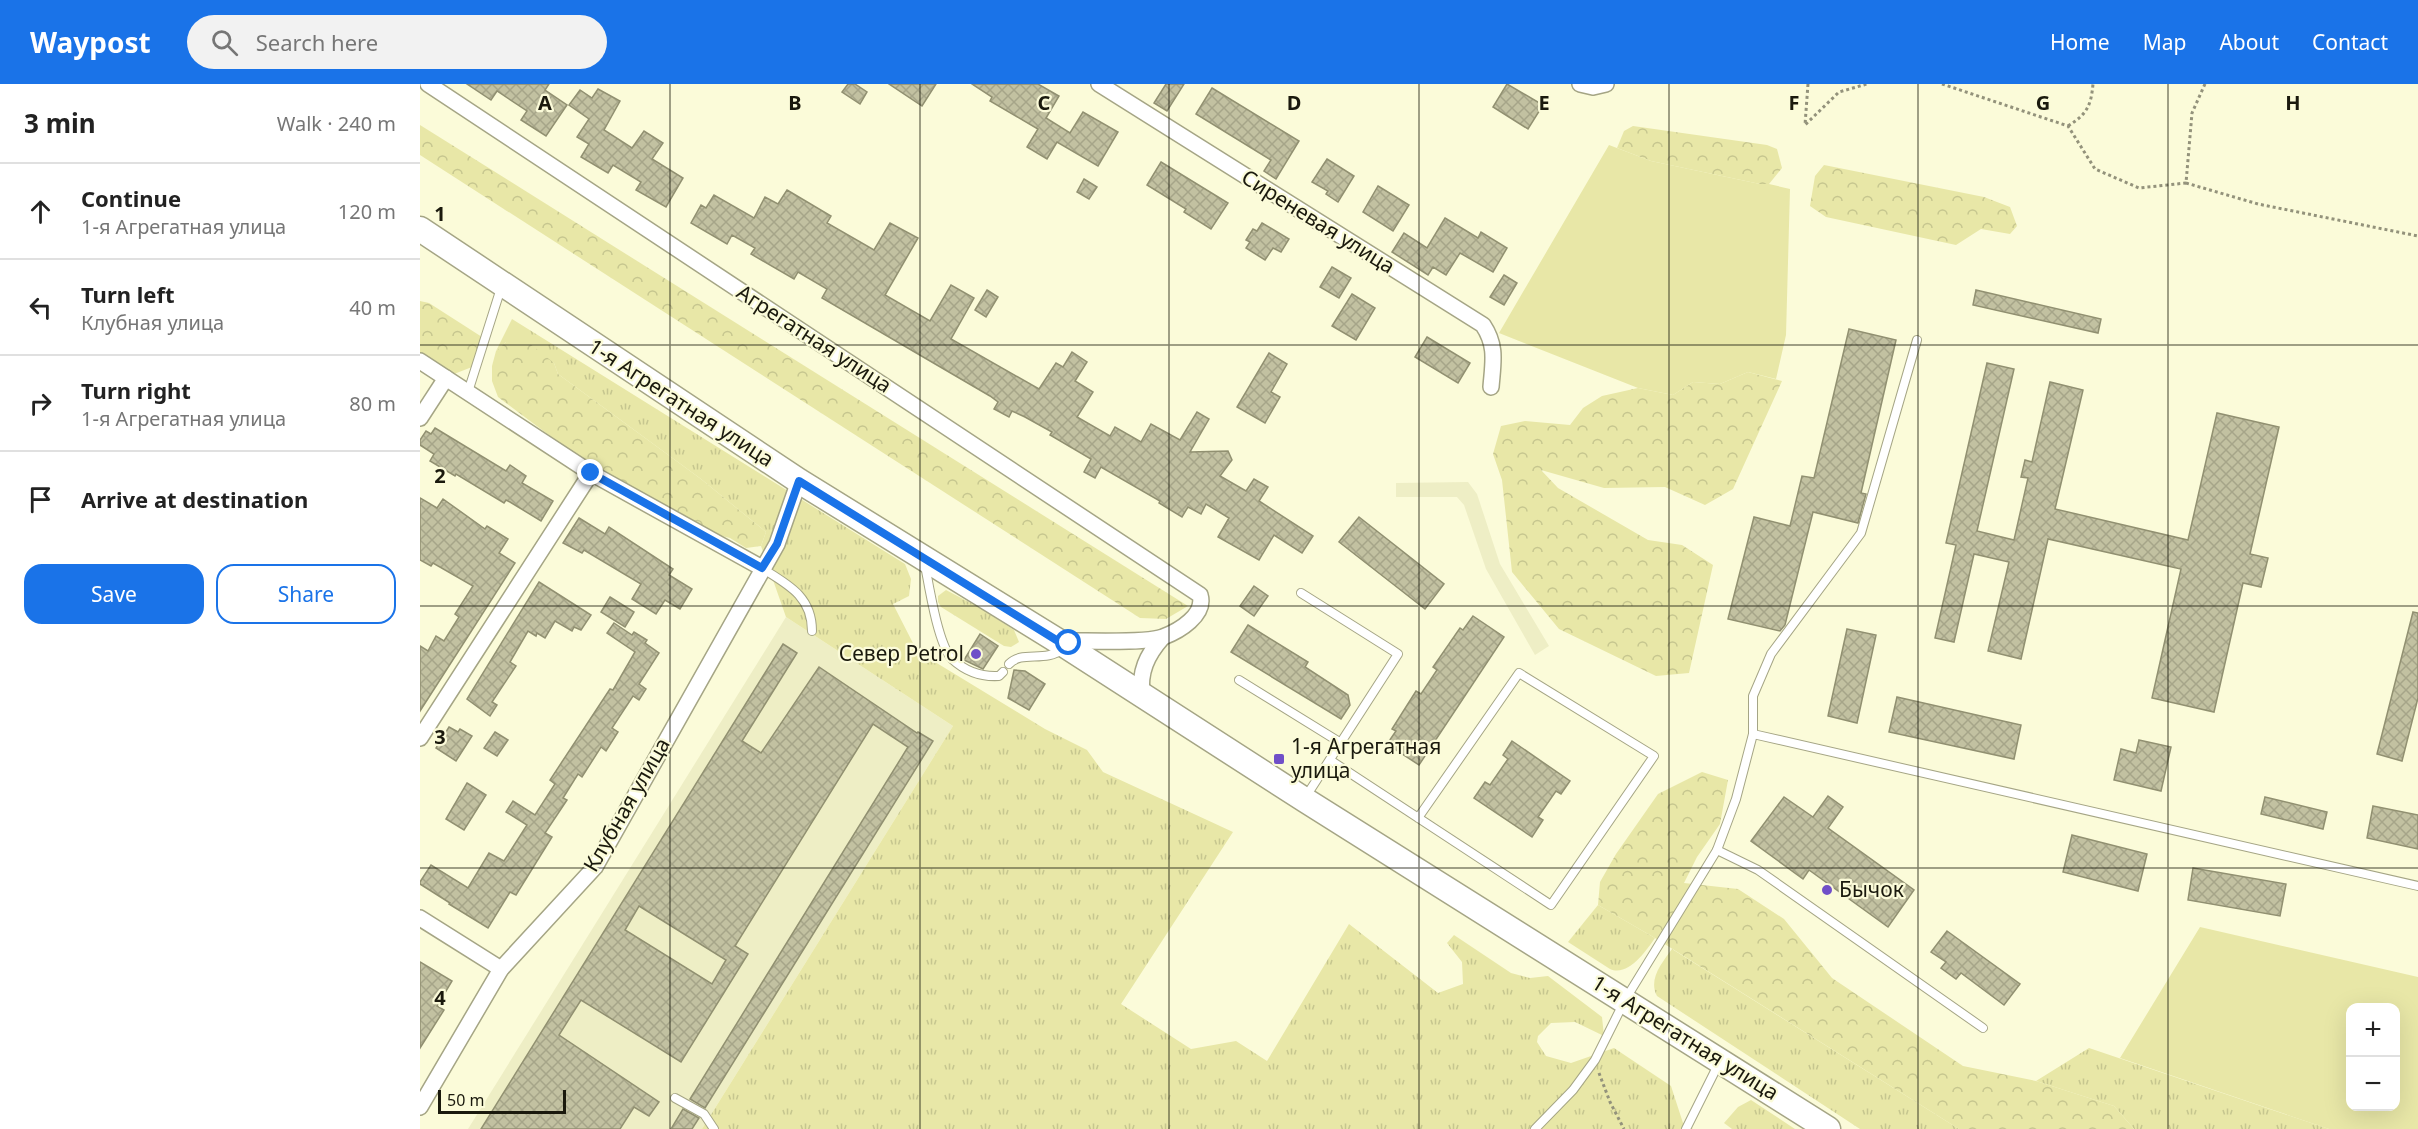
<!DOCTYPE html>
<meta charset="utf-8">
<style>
body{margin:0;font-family:"Noto Sans",sans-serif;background:#f2f2f2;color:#222}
.controls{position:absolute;right:18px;bottom:18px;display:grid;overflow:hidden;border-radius:12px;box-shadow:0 6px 24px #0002}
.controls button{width:54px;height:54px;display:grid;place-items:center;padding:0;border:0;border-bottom:2px solid #e0e0e0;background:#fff;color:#222;font:30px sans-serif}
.scale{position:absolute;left:18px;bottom:15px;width:128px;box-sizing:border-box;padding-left:6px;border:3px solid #1a190d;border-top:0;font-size:16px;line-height:21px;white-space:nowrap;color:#1a190d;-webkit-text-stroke:4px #fbfbd9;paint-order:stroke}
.stop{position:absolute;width:18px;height:18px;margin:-14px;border:4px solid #1a73e8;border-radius:50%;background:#fff}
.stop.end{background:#1a73e8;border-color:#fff;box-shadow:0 2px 6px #0008}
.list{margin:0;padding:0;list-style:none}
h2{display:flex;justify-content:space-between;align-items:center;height:78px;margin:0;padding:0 24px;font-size:26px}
h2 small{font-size:20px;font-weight:400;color:#767676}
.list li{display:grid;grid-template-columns:39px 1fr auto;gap:18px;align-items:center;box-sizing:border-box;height:96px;padding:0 24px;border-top:2px solid #e0e0e0}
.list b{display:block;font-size:22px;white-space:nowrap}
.list p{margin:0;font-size:20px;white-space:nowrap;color:#767676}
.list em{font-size:20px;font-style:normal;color:#767676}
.actions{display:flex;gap:12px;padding:18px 24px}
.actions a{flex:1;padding:14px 0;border:2px solid #1a73e8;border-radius:18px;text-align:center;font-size:21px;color:#1a73e8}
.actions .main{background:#1a73e8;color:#fff}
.icon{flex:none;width:33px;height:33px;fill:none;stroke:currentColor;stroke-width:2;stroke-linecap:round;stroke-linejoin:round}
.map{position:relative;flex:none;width:1998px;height:1045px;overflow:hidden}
header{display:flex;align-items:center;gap:36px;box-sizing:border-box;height:84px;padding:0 30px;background:#1a73e8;color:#fff}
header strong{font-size:28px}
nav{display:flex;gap:33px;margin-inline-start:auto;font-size:21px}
.search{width:420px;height:54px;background:#f2f2f2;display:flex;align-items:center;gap:15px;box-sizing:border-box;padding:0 21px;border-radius:33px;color:#767676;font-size:22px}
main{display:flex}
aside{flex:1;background:#fff}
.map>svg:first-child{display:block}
.built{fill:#eeeec5}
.grass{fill:url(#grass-tufts)}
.forest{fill:url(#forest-crowns)}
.garden{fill:#e8e7a7;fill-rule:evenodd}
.building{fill:url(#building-cross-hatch);stroke:#919071;stroke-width:1.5;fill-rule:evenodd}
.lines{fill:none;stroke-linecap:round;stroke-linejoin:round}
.lane-casing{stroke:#a5a585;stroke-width:10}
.street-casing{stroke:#a5a585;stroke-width:18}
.primary-casing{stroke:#a5a585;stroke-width:27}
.path{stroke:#93927b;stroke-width:3;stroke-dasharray:3 3;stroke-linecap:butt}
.lane{stroke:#fff;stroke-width:8}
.street{stroke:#fff;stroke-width:15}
.primary{stroke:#fff;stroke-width:24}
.route{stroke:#1a73e8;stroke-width:8}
.grid{fill:none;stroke:#1a190d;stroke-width:1.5;stroke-opacity:0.55}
.poi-dot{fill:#704fc8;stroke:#fbfbd9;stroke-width:2}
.labels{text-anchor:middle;stroke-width:4.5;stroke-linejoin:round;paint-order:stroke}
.street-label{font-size:21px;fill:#1a190d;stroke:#fbfbd9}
.poi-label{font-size:21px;fill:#1a190d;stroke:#fbfbd9;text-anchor:start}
.grid-label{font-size:20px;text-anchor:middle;font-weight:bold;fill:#1a190d;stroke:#fbfbd9;stroke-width:4.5;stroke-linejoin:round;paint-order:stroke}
</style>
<header>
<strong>Waypost</strong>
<div class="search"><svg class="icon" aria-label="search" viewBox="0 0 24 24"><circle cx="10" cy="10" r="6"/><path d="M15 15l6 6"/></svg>Search here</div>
<nav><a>Home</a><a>Map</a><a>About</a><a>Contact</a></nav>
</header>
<main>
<aside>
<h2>3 min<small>Walk · 240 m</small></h2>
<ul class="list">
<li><svg class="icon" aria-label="ahead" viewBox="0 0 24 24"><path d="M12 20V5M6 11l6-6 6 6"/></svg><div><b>Continue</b><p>1-я Агрегатная улица</p></div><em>120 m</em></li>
<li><svg class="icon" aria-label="left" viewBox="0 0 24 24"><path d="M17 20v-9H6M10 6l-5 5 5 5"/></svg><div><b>Turn left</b><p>Клубная улица</p></div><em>40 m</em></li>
<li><svg class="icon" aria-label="right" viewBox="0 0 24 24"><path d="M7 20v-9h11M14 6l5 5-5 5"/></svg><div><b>Turn right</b><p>1-я Агрегатная улица</p></div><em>80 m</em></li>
<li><svg class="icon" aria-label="arrive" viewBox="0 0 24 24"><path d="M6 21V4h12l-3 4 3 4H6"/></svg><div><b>Arrive at destination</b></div></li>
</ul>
<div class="actions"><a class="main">Save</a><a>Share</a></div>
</aside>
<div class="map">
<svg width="1998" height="1045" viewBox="0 0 1998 1045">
<defs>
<pattern id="grass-tufts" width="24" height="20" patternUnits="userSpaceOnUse" patternTransform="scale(1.5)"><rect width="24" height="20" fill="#e8e7a7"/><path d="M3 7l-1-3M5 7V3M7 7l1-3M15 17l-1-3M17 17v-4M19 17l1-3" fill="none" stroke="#c6c68f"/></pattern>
<pattern id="forest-crowns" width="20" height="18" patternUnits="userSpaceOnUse" patternTransform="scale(1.5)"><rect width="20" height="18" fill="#e8e7a7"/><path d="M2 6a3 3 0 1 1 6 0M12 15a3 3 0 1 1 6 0" fill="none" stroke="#c6c68f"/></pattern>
<pattern id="building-cross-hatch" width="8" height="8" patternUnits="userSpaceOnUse" patternTransform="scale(1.5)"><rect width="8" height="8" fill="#c2c1a1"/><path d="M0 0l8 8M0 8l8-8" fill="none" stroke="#a6a589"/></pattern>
</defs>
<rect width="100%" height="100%" fill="#fbfbd9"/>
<g class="built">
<polygon points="1048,398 1057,410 1080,480 1129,562 1115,571 1066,485 1044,421 1037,413 976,413 976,399"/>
<polygon points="366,533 533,642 282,1045 48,1045"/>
</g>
<g class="grass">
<polygon points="92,235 485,480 491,495 489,512 473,520 497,567 625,645 667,666 683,688 813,748 701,920 771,965 816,957 847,977 929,840 1018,909 1043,900 1042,878 1027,859 1034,851 1091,889 1110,894 1128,892 1182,933 1184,952 1155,938 1131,939 1118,952 1117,958 1126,972 1151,979 1194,964 1251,1002 1263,1039 1273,1045 282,1045 533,642 366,533 341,462 346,448 281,395 138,290 134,279 86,258 76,267"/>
<polygon points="526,506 562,525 594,546 599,558 591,563 584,562 521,523 518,518 518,512"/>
<path d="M1178,821L1235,854C1226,867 1208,893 1190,885L1148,858Z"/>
<path d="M1252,865L1539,1045H1440L1237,912C1228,895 1242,879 1252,865Z"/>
<polygon points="1669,964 1909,1045 1714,1045 1694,1022 1616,997"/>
<polygon points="1331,1016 1375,1045 1312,1045 1304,1039 1318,1023"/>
</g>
<g class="forest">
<polygon points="0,41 768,522 746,535 720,534 0,71"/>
<polygon points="1213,42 1347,61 1357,65 1362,84 1349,100 1340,100 1231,77 1197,64 1204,47"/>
<polygon points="1404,81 1564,113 1590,123 1597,142 1590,150 1561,145 1536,161 1406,133 1390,122 1395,92"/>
<polygon points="0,217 9,219 62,253 52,283 34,290 0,271"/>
<polygon points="86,258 109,259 134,279 138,290 281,395 346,448 341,462 326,464 310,454 286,448 177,387 78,313 72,297 72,282 76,267"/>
<polygon points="1328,288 1362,297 1313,405 1285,421 1245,403 1184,404 1121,386 1138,404 1228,456 1262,461 1293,481 1269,589 1236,592 1139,545 1092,488 1082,396 1073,370 1081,342 1105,337 1150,341 1163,324 1182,312 1218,304 1253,311 1273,298 1300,300"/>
<polygon points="1282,688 1308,696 1300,740 1277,773 1264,799 1318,805 1364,835 1412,894 1543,982 1616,997 1694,1022 1714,1045 1539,1045 1235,854 1178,821 1180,798 1196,770 1238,710"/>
</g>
<g class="garden">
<polygon points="1189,61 1231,77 1340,100 1349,100 1370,105 1366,251 1356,295 1328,288 1300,300 1273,298 1253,311 1218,304 1079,249"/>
<path d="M1780,843L1998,893V1045H1909L1700,974ZM1930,924H1976V1022H1930Z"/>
</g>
<g class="building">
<polygon points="47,0 129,0 125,6 147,21 126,52 101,36 107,27 77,7 71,16"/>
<polygon points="428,0 435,0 447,8 440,20 422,8"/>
<polygon points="469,0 516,0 502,22"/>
<polygon points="552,0 618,0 639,12 626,34 650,49 663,28 698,48 678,82 637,58 627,75 607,63 618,45 570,17 572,13"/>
<polygon points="746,0 764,0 747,27 734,19"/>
<polygon points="1087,0 1123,21 1108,45 1073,23"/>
<polygon points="792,4 879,57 856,95 844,87 851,76 776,30"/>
<polygon points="178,5 200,17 184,46 212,64 224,47 243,59 232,75 263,94 246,123 216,106 221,98 193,81 188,89 161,73 169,60 157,53 169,35 149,21 160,6 172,14"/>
<polygon points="907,75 934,92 918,118 906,110 908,107 892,98"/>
<polygon points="741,78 808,119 791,145 764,128 766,125 727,101"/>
<polygon points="664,95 677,103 669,115 657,108"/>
<polygon points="958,102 989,121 973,147 943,128"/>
<polygon points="367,106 411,132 407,139 454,166 470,139 498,154 465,211 510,237 531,201 554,214 531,255 619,305 636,279 643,283 652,268 667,278 655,297 673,308 657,333 690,352 695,343 721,358 731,340 760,356 777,328 789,335 770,368 808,367 812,376 800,392 826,407 834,395 848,403 839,417 893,452 882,469 854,451 839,476 798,453 809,434 786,420 781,430 768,423 762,433 739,419 740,417 681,383 675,394 664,388 671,375 630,351 632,348 605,333 592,327 589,333 574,325 578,318 570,312 402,214 407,205 378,188 374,195 331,170 335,164 312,151 307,160 271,139 281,121 286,124 294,111 334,134 345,113 358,120"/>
<polygon points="1025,134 1058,154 1061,148 1087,164 1073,188 1040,169 1026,191 1013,183 1008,191 972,168 984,149 1007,164"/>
<polygon points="842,139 869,155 861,168 853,164 845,176 826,164 830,158 826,156 833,145 837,147"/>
<polygon points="912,183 931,194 919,214 900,203"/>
<polygon points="1084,191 1097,199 1084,221 1070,213"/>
<polygon points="567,206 578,213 566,233 555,226"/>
<polygon points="1556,206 1681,235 1678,249 1553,221"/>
<polygon points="932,210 955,224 936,256 912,242"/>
<polygon points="1429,245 1476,256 1441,409 1446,410 1438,439 1393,428 1365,541 1360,547 1308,535 1334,433 1370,442 1382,392 1394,394"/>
<polygon points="1007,253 1050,279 1038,299 995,273"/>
<polygon points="849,269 867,280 851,308 860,313 845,339 817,323"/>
<polygon points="1567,279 1594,285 1557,447 1594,456 1608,394 1601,393 1605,376 1612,378 1630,298 1663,306 1635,425 1768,456 1797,329 1859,343 1830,470 1848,474 1841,503 1823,499 1794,628 1732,614 1761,485 1628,455 1601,575 1568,567 1589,478 1554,470 1534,558 1515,554 1536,461 1526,459"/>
<polygon points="15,344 86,387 90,381 106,392 102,399 133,417 121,437 90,418 86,416 84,419 36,390 35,392 10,377 14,370 0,361 0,356 6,347 11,350"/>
<polygon points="0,414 17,424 23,415 65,445 67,442 88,455 79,469 95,479 0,627 0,562 8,567 16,552 24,557 39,533 35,530 53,502 13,479 11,482 0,476"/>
<polygon points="939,433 1024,500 1005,525 919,458"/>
<polygon points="159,434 185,450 189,443 253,485 249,491 272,505 260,525 245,516 236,530 212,515 221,500 164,466 162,469 143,459"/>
<polygon points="119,498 171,531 161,546 154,543 152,547 135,537 125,554 117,549 116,552 108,547 90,578 96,582 72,618 77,621 70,632 47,615"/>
<polygon points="834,502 848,512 834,532 820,522"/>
<polygon points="190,513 214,528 205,543 181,528"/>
<polygon points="1993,528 1998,529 1998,614 1982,677 1957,670"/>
<polygon points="1053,532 1084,553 999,681 967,660 976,647 972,645 996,607 1001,610 1017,586 1013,583 1040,544 1043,546"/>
<polygon points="194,539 212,551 214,548 227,556 225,559 239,569 219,600 226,605 219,616 213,612 192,644 198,648 186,667 181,663 162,693 158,690 143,714 147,716 125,749 132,753 96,811 90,808 68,844 29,820 30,819 0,800 0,798 11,781 48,804 69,769 84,777 107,741 86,728 93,717 115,731 135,700 130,696 190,605 193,606 215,568 187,549"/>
<polygon points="828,541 888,578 885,583 928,611 930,621 921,635 811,568"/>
<polygon points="1427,545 1456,551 1437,639 1408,632"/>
<polygon points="560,550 578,562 563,585 544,576"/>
<path d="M363,560L377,569L322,657L341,669L399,583L497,649L498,648L513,657L285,1024L270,1015L488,663L453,640L315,862L328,870L261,978L161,916L139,951L239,1018L229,1032L214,1023L200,1045H61ZM219,822L306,876L292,900L205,846Z"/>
<polygon points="594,586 605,587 625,600 609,626 588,614"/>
<polygon points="1477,613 1601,641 1594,675 1469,648"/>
<polygon points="29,643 38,648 40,645 52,652 36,677 16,664"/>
<polygon points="75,648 88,656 77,672 64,664"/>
<polygon points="1719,656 1751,663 1741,707 1694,696 1701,665 1716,669"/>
<polygon points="1092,657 1150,697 1141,710 1136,707 1118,733 1123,736 1112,753 1054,714 1065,698 1070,701 1088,675 1083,671"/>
<polygon points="47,699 66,711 44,746 26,735"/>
<polygon points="1408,712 1423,723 1408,744 1494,806 1468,843 1389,786 1383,795 1331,757 1364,713 1393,733"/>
<polygon points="1845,713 1907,728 1903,745 1841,730"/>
<polygon points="1953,722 1998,731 1998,765 1947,754"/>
<polygon points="1652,751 1727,770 1718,807 1643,788"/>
<polygon points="1773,784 1866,800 1860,832 1768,816"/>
<polygon points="1527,847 1600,900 1584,921 1541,889 1536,895 1521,884 1526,878 1511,868"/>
<polygon points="0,878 32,897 17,922 24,926 0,964"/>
<polygon points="263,1025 279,1034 272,1045 251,1045"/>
</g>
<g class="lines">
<defs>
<g id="lane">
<polyline points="48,308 81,204"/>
<path d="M505,481C509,502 518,560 532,575C545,587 562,593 579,592L583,588"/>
<path d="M343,485C369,501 392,513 392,547"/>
<polyline points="881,509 978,570 885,714"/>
<path d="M589,580C602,566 625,579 643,565"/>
<polyline points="819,596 921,659"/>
<polyline points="1333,650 1998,802"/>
<polyline points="910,676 1131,821 1234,672 1099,589 998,734"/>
<polyline points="1297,766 1338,786 1563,944"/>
<polyline points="255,1014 284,1030 294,1045"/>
<polyline points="1115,1045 1153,1006 1175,976 1205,916 1297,766 1316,715 1333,650 1333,612 1351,570 1441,449 1497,256"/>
<polyline points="1266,1045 1299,979"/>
</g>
<g id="street">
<path d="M8,0L780,511C786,531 759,547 743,553C729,559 672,557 654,557L646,562"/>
<path d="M679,0L1063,241C1077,262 1073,278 1071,303"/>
<polyline points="1160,0 1173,3 1186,0"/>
<polyline points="0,277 171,389 342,484"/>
<polyline points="0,334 26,294"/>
<path d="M722,611C719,588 727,571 742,554"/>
<polyline points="0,654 171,389"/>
<polyline points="0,834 81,885"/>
<polyline points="0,1023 81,885 175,783 357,460 379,397"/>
</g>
<polyline id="primary" points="0,145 379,397 646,562 885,716 1408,1045"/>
</defs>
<use href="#lane" class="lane-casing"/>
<use href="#street" class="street-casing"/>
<use href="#primary" class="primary-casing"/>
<g class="path">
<polyline points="1388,0 1385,41 1419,8 1447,0"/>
<polyline points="1522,0 1648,42 1675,85 1719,104 1766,99"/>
<polyline points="1785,0 1772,29 1766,99 1838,120 1998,152"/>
<path d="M1648,42C1667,30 1671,22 1673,0"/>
<polyline points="1179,989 1190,1018 1204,1045"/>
</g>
<use href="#lane" class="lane"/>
<use href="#street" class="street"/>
<use href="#primary" class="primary"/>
</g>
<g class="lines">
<polyline class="route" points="171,389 342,484 357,460 379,397 646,562 649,559"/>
</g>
<path class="grid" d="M250,0V1045M500,0V1045M749,0V1045M999,0V1045M1249,0V1045M1498,0V1045M1748,0V1045M0,261H1998M0,522H1998M0,784H1998"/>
<g class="poi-dot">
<circle cx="556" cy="570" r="6"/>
<rect x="853" y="669" width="12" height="12" rx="3"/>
<circle cx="1407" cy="806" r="6"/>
</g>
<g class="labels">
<g class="street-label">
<text transform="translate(898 138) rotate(32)" y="7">Сиреневая улица</text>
<text transform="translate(394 255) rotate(33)" y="7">Агрегатная улица</text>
<text transform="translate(261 319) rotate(33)" y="7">1-я Агрегатная улица</text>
<text transform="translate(207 721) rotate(-60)" y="7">Клубная улица</text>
<text transform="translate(1265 954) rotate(32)" y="7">1-я Агрегатная улица</text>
</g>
<g class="poi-label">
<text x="544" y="577" text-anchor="end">Север Petrol</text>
<text x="871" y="670">1-я Агрегатная<tspan x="871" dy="24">улица</tspan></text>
<text x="1419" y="813">Бычок</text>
</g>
</g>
<g class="grid-label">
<text x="125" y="26">A</text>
<text x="375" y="26">B</text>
<text x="624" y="26">C</text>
<text x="874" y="26">D</text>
<text x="1124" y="26">E</text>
<text x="1374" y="26">F</text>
<text x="1623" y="26">G</text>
<text x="1873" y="26">H</text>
<text x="20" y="137">1</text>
<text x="20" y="399">2</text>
<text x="20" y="660">3</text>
<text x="20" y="921">4</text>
</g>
</svg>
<div class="controls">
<button>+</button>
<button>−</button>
</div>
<div class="scale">50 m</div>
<div class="stop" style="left:649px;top:559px"></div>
<div class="stop end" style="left:171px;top:389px"></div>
</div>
</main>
